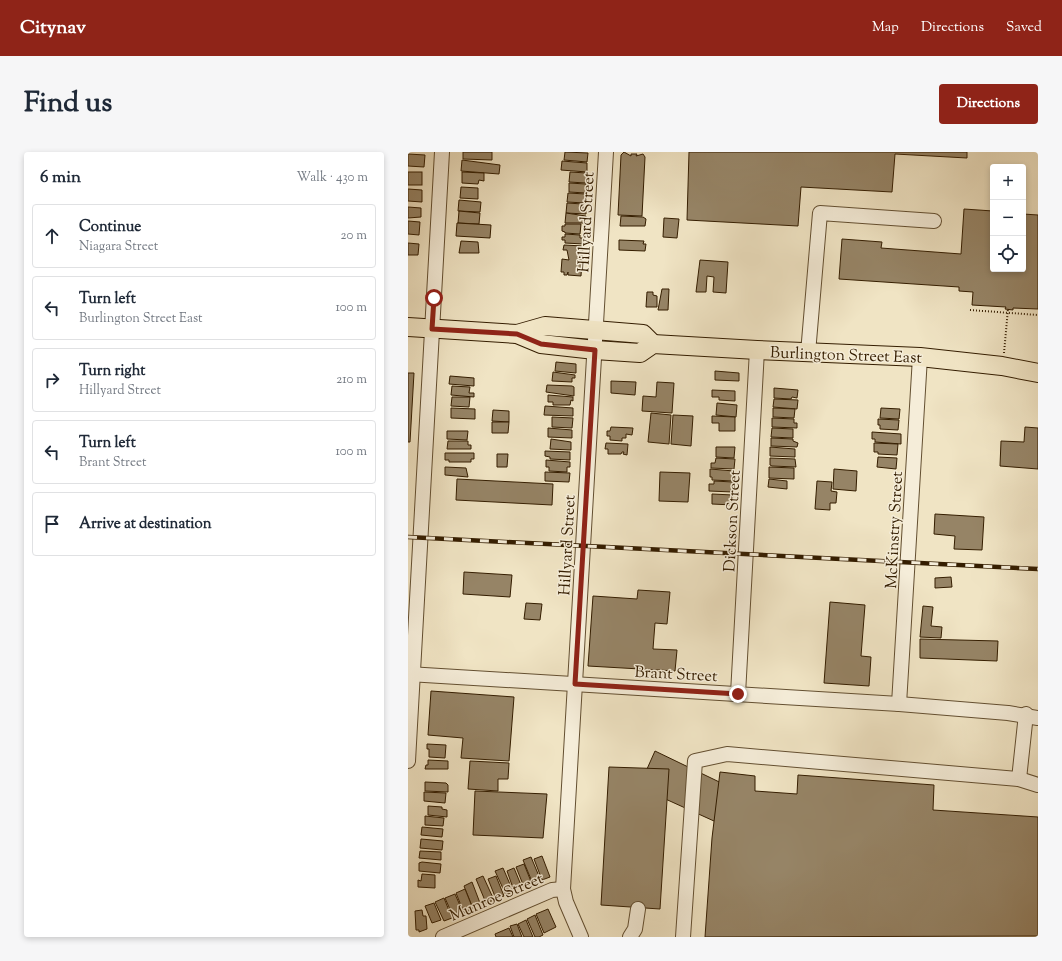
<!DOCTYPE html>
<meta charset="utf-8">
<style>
body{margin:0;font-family:"Sorts Mill Goudy",serif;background:#f6f6f7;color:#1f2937}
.controls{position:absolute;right:12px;top:12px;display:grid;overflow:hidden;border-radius:4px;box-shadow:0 2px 6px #0003}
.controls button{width:36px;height:36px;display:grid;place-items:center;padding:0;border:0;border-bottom:1px solid #e0e1e3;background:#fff;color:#1f2937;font:20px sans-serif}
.stop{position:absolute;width:12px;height:12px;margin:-9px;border:3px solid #8f2418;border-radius:50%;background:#fff}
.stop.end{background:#8f2418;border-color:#fff;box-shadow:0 1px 4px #0008}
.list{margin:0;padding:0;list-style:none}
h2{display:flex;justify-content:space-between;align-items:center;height:52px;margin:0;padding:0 16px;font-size:17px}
h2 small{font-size:13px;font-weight:400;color:#747a83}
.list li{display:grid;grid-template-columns:26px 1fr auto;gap:12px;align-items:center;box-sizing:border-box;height:64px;margin:0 8px 8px;padding:0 8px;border:1px solid #e0e1e3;border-radius:4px}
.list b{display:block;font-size:15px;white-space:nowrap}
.list p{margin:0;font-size:13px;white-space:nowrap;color:#747a83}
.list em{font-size:13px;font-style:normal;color:#747a83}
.icon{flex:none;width:22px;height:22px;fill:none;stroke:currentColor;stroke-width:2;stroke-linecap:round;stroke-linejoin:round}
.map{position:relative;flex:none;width:630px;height:785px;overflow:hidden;border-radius:4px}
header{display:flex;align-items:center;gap:24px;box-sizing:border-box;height:56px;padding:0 20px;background:#8f2418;color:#fff}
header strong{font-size:19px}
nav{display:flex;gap:22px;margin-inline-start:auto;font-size:14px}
.intro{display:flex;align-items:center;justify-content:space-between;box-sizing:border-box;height:96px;padding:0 24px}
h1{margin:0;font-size:28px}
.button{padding:10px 18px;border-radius:4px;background:#8f2418;color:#fff;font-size:14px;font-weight:700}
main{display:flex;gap:24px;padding:0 24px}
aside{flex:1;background:#fff;border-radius:4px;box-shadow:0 2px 6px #0003}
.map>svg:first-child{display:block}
.building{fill:#968466;stroke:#341d00}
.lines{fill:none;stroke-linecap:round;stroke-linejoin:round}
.minor-casing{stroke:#634f31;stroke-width:16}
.major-casing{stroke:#341d00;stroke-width:20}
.path{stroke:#341d00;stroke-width:2;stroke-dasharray:1 2;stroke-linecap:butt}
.minor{stroke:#f5edd9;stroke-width:14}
.major{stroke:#f0e4c4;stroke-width:18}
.rail-casing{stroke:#341d00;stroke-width:4.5}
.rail{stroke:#f5edd9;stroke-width:3;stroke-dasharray:9;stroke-linecap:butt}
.route{stroke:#8f2418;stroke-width:5}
.labels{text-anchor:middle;stroke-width:3;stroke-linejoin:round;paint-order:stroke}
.street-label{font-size:16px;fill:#341d00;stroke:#f5edd9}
</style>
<header>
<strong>Citynav</strong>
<nav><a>Map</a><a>Directions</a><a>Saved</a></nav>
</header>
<div class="intro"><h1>Find us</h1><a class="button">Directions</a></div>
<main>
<aside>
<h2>6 min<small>Walk · 430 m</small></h2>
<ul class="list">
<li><svg class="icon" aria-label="ahead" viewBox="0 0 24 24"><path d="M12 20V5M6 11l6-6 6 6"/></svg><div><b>Continue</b><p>Niagara Street</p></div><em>20 m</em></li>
<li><svg class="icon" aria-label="left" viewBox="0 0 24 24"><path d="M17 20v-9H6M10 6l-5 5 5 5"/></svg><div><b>Turn left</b><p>Burlington Street East</p></div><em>100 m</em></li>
<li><svg class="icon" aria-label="right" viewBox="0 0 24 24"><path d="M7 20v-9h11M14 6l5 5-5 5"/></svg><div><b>Turn right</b><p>Hillyard Street</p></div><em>210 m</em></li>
<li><svg class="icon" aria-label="left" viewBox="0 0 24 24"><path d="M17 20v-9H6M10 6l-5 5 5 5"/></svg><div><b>Turn left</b><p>Brant Street</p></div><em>100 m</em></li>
<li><svg class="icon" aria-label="arrive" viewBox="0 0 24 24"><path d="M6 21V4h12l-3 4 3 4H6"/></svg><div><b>Arrive at destination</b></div></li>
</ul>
</aside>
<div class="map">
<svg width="630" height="785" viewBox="0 0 630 785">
<rect width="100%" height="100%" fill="#f0e4c4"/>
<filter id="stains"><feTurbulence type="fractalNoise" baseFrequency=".005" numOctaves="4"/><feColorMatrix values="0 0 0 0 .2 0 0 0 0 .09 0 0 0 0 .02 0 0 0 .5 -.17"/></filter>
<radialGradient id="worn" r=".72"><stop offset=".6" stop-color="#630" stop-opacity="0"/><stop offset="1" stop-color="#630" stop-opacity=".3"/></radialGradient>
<g class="building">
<polygon points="55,0 84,0 84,8 55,7"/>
<polygon points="157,0 180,1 179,10 156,8"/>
<polygon points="216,0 223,4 223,2 229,2 228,4 235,2 237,5 234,64 210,63 213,3"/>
<polygon points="281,0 559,0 559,6 487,2 484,40 393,35 390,74 279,68"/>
<polygon points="0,2 17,3 16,15 0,14"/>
<polygon points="54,8 92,13 91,22 53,19"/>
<polygon points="154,9 179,11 179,20 153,18"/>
<rect x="0" y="20" width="14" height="13"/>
<polygon points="54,20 76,21 76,29 71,28 70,32 54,31"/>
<polygon points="162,20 179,21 178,31 161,30"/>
<polygon points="161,31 178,32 178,41 161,40"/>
<polygon points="53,35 70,36 70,47 52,46"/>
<polygon points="0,37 14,38 14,50 0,49"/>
<polygon points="160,41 178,42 177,51 159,50"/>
<polygon points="51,48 73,50 72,60 50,59"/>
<polygon points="159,51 175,52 174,55 178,55 178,62 158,61"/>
<polygon points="0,55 13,56 13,65 0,66"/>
<polygon points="556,57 585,59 585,117 615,117 615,62 630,63 630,157 605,156 605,158 597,157 598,155 564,153 565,140 551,139 551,135 431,127 434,87 474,90 473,96 553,102"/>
<polygon points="51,59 72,61 71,72 50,71"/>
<polygon points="158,61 178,64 177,71 157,71"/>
<polygon points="213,64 235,65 238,67 237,74 212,74"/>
<polygon points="256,66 271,67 269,86 255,85"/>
<polygon points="0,69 12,70 11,83 0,82"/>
<polygon points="49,71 83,73 82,86 48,84"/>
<polygon points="157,72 173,72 172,82 157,81 157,80 154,79 154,74 157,74"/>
<polygon points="157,82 172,83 172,86 176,86 176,92 157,91 157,88 154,88 154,85 157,85"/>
<polygon points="211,88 236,89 235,92 238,92 237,99 211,98"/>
<polygon points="53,89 70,90 71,101 51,101"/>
<polygon points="0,91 11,92 10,103 0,103"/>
<polygon points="156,93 175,94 173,124 160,123 160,120 159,123 156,123 156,120 153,120 154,107 161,108 159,98 155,98"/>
<polygon points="292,108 320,110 318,141 305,140 306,125 299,124 298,140 288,140"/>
<polygon points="254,137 261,137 260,158 250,158"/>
<polygon points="239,140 245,140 245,143 249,144 249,155 238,155"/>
<polygon points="148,210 168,212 168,221 147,219"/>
<polygon points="307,219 331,221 331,229 307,228"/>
<polygon points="145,220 167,223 167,226 164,226 164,230 144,229"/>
<polygon points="0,221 6,221 2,290 0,290"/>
<polygon points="42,224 66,226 66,234 41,232"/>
<polygon points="203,229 228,230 227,243 203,241"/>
<polygon points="249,230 266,231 264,261 234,259 235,244 248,245"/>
<polygon points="139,233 164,234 166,235 166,244 138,240"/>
<polygon points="44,234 62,235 61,241 66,241 66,245 43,243"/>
<polygon points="366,236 390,238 389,246 384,245 383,247 366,246"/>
<polygon points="304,238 327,239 327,249 311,248 311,245 304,245"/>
<polygon points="140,243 165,245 165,249 163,248 162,253 145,253 145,250 140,250"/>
<polygon points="44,245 62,245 61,255 43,254"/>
<polygon points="366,247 390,248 389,257 365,255"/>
<polygon points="309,251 329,253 328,265 308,263"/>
<polygon points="137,254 165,256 165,264 136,263"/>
<polygon points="43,256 67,257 67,267 43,266"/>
<polygon points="365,256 387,257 386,266 365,265"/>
<polygon points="473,256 492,257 491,267 472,266"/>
<polygon points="85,258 101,259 101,270 84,269"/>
<polygon points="243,261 263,263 261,292 240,290"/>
<polygon points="265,263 285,264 283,294 263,292"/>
<polygon points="304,264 327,265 327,279 311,279 311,271 304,271"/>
<polygon points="144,265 165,266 164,276 144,275"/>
<polygon points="364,266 386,267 386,271 389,271 389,276 364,275"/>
<polygon points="470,267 491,268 490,278 472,277 472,273 470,273"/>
<polygon points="84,270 101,270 100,281 84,281"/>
<polygon points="203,275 225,276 224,283 218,282 218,286 214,286 214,289 202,288 202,284 199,284 199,279 202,279"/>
<polygon points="617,275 630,276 630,317 592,314 593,289 616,290"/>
<polygon points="140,276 164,278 164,286 140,285"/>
<polygon points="364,276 385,277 385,286 363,285"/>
<polygon points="39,279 60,279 59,288 39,287"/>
<polygon points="464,280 493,282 493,292 467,290 467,287 464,287"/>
<polygon points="363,286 385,287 385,289 390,291 389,295 363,294"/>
<polygon points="143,287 163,290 163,298 142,297"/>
<polygon points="40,289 60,289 60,293 63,293 63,297 39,297"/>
<polygon points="198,291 220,292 219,303 215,302 216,300 214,300 213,302 200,302 200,297 197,297"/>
<polygon points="466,291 490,292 489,303 470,302 470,300 466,300"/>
<polygon points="308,295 327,295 326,306 308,305"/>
<polygon points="362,295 387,297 387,305 362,304"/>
<polygon points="137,299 162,300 162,308 142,307 142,305 137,304"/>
<polygon points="37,301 66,301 66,307 63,307 63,310 41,310 41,308 37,308"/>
<polygon points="89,302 100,302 99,315 89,315"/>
<polygon points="470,305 489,306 488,317 469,315"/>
<polygon points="308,306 327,307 326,317 303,316 303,311 307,311"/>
<polygon points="362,306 387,307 388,315 364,314 362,313"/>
<polygon points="138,308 162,310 162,315 159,315 159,320 141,319 141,315 138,315"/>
<polygon points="37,315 58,316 60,325 37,323"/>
<polygon points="361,315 386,316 386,327 361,326"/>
<polygon points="302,317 326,319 325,329 304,328 304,325 302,325"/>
<polygon points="426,317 449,319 448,339 425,337"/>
<polygon points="137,320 162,321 161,330 137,329"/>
<polygon points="252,320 282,321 280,350 251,349"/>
<polygon points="49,327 145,332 144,353 48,348"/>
<polygon points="361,327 379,329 379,337 360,335"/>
<polygon points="306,329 325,330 325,340 301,339 301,332 306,332"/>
<polygon points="409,329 424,330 423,339 429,340 428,351 422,351 422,358 407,357"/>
<polygon points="304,342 325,343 325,353 304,352"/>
<polygon points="527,362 576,365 574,398 546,397 547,384 526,382"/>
<polygon points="56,420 104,423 102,445 55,442"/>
<polygon points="543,425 544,435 527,436 527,426"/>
<polygon points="230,438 262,440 259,472 247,471 245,497 269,498 267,519 180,514 185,444 229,447"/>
<polygon points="422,450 457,453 453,504 463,505 461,534 416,531"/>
<polygon points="118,451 134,452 132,468 116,467"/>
<polygon points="515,454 525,455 523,474 534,475 533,486 512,485"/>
<polygon points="512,487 590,489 589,509 512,506"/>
<polygon points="23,539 106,545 101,609 53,606 55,586 20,583"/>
<polygon points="19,592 38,593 37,606 21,605 21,597 19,597"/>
<polygon points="247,599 386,666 372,699 231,635"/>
<polygon points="20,608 40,609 40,617 17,617 18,613 20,613"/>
<polygon points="62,609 101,611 100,627 90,627 90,639 60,637"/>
<polygon points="201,615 261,617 252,757 193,753"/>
<polygon points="312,620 347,624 347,639 389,642 390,623 526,633 525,658 630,665 630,784 297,785 304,686"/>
<polygon points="17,630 38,631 40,633 40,640 17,639"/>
<polygon points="67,639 139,642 135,686 65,683"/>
<polygon points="16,640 38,641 37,651 16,649"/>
<polygon points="20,654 34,655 34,657 39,658 39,665 20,663"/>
<polygon points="17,664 36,666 35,674 17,673"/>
<polygon points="14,675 35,677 34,685 13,683"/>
<polygon points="13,687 35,689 34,698 12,696"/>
<polygon points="12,699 33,700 33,708 11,706"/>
<polygon points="134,704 142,725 134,728 126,707"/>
<polygon points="123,705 133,729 125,732 115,708"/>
<polygon points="14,710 33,712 32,721 11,719 11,711"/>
<polygon points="116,712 124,732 116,735 108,715"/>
<polygon points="95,716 104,737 104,740 98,743 87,719"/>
<polygon points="106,716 113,733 105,736 99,719"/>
<polygon points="14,722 27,723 27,736 10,735 10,728 13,729"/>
<polygon points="75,724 86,748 78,751 68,727"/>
<polygon points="88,724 96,744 88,747 80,727"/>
<polygon points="64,730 72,751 64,754 56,734"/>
<polygon points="57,737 65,757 56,761 48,741"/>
<polygon points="47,742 54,758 44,762 37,746"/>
<polygon points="36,746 44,766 36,769 27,750"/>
<polygon points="26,751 33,768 24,771 17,754"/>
<polygon points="140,757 148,775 136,781 128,762"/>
<polygon points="14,758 15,764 18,764 19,777 11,780 11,778 8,778 7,759"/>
<polygon points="127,763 135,783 131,785 127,785 119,767"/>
<polygon points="118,768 125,785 116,785 110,772"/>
<polygon points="109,772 114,785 106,785 102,774"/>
<polygon points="101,776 105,785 88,785 87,782"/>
</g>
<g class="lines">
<defs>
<g id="minor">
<polyline points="400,201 412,61 526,69"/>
<polyline points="0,522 491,552 600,561 630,566"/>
<polyline points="330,542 349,198"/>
<polyline points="491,552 512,205"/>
<polyline points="0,609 34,0"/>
<polyline points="611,627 618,562"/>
<polyline points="35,785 144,738 155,737"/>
<polyline points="173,785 158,750 155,737 198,0"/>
<polyline points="222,785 227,777 230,757"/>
<polyline points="275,785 287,609 319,602 611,627 630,633"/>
</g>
<g id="major">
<polyline points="0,175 109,182 133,192 187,198 232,201 245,192 349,198 512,205 594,214 630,221"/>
<polyline points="109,182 137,174 235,182 245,192"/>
</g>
</defs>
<use href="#minor" class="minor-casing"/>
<use href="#major" class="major-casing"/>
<g class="path">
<polyline points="562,158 630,163"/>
<polyline points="596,201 600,157"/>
</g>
<use href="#minor" class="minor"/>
<use href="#major" class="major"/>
<defs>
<polyline id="rail" points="0,385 630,417"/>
</defs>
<use href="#rail" class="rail-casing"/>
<use href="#rail" class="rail"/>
</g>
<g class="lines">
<polyline class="route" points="26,146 24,177 109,182 133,192 187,198 167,532 330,542"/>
</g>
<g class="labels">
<g class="street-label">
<text transform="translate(177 70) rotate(-87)" y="6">Hillyard Street</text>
<text transform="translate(438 202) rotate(2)" y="6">Burlington Street East</text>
<text transform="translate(323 369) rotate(-87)" y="6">Dickson Street</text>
<text transform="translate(485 378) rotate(-87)" y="6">McKinstry Street</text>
<text transform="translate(158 393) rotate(-87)" y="6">Hillyard Street</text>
<text transform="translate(268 521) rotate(3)" y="6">Brant Street</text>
<text transform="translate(88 744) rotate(-23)" y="6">Munroe Street</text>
</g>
</g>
<rect width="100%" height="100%" filter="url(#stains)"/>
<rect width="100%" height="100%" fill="url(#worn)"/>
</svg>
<div class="controls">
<button>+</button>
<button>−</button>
<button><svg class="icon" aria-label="locate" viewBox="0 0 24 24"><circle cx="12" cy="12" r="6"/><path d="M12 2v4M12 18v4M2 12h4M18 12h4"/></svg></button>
</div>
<div class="stop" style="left:26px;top:146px"></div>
<div class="stop end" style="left:330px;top:542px"></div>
</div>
</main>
